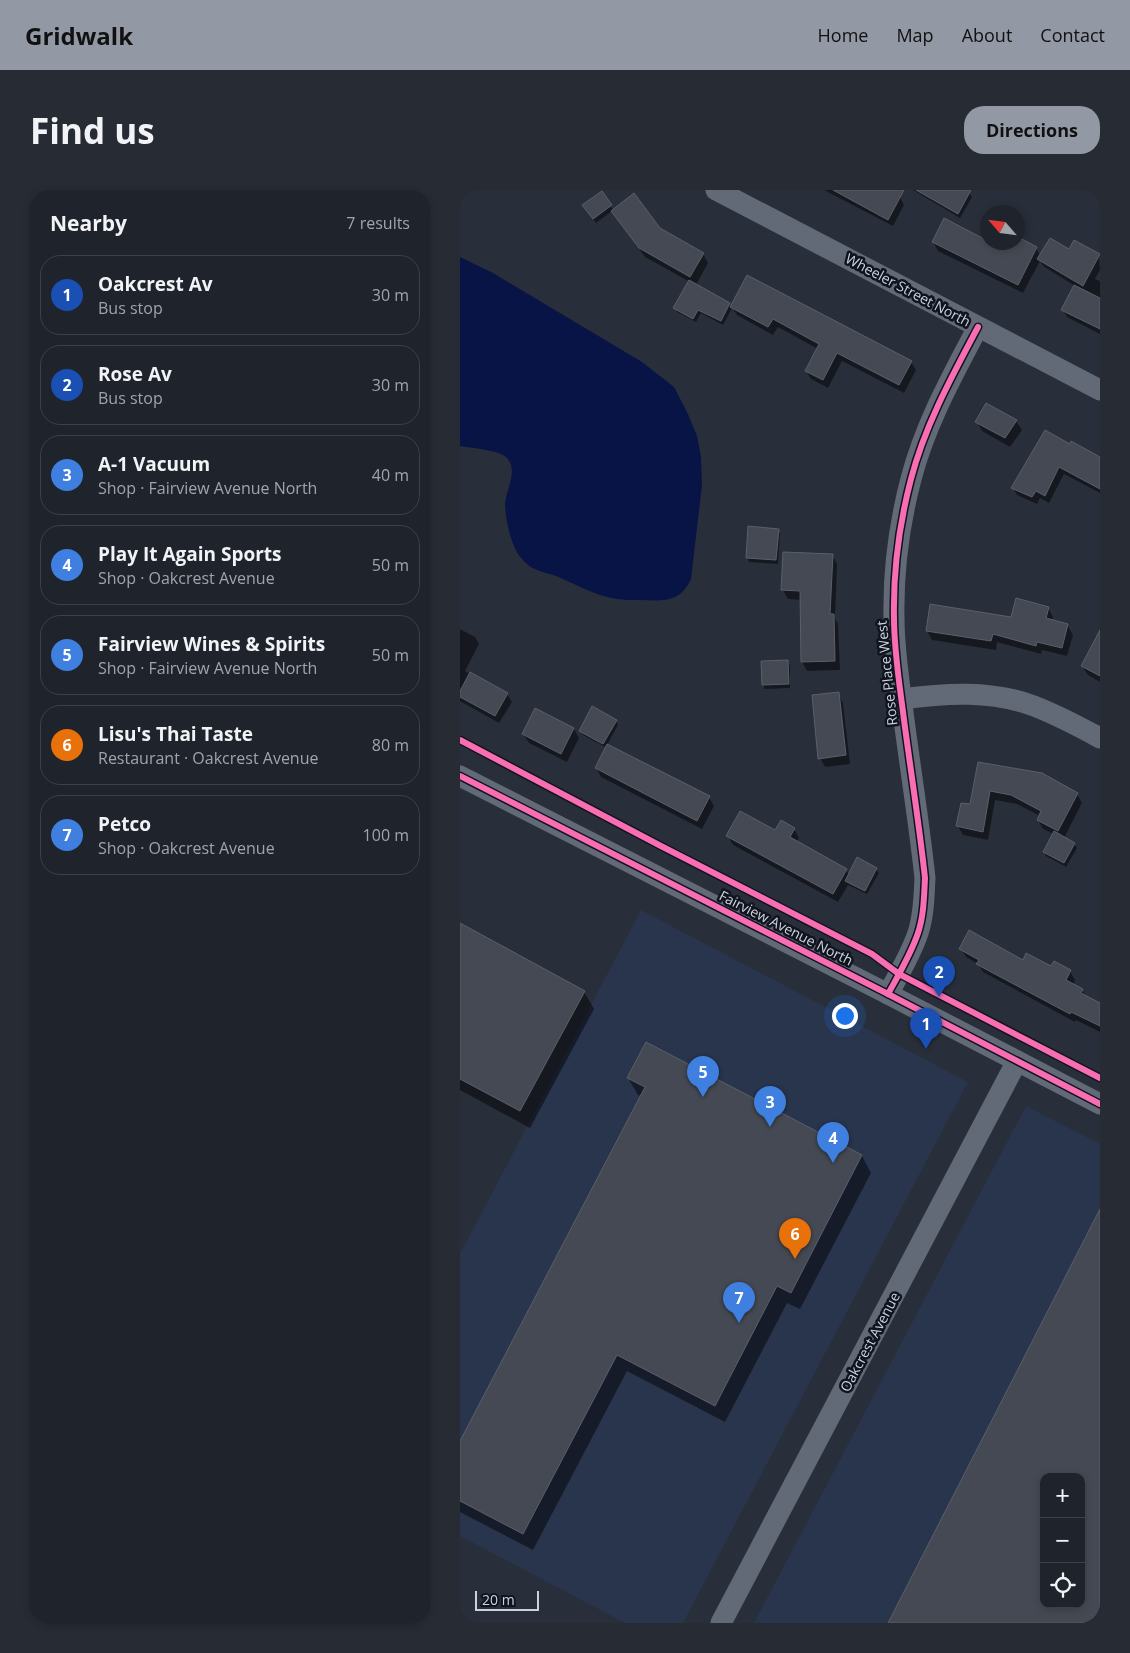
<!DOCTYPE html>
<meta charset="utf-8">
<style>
body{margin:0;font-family:"Open Sans",sans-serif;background:#272b34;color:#f1f3f6}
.controls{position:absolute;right:15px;bottom:15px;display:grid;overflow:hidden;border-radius:10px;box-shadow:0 2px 8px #0003}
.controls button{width:45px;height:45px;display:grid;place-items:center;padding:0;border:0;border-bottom:1px solid #3c4048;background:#1f232c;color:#f1f3f6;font:25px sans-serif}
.compass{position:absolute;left:520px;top:15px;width:45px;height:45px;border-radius:50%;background:#1f232c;box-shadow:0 2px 8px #0003;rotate:298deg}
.scale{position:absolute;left:15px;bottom:12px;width:64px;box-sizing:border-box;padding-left:5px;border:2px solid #cbd2df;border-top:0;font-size:14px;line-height:18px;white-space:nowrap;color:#cbd2df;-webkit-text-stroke:4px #10141e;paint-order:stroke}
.you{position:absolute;left:384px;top:825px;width:18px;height:18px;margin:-12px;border:4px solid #fff;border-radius:50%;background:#1a73e8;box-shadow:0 0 0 8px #1a73e833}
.badge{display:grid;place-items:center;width:32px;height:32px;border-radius:50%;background:#9299a5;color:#fff;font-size:16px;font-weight:700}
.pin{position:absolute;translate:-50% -41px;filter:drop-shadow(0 1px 2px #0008)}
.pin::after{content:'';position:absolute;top:26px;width:18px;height:15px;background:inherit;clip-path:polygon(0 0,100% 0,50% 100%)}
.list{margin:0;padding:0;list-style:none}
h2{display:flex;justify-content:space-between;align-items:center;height:65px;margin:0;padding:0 20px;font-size:21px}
h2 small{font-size:16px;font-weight:400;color:#a1a4a9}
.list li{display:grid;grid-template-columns:32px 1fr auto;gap:15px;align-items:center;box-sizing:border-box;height:80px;margin:0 10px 10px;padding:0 10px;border:1px solid #3c4048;border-radius:20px}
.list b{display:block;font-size:19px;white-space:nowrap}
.list p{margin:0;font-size:16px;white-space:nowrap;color:#a1a4a9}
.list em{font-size:16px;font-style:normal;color:#a1a4a9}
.icon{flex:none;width:28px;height:28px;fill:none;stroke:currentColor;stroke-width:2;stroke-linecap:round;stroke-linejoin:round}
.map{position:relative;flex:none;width:640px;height:1433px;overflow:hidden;border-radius:20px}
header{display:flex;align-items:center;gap:30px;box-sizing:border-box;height:70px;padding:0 25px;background:#9299a5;color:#111}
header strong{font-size:24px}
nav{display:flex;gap:28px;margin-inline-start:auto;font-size:18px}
.intro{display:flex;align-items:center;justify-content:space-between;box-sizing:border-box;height:120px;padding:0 30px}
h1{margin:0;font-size:35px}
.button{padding:12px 22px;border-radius:20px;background:#9299a5;color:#111;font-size:18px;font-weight:700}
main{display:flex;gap:30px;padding:0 30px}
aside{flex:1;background:#1f232c;border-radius:20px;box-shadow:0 2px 8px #0003}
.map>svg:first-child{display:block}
.built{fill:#29344d;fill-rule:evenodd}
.water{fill:#071445}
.shadow{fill:#0007;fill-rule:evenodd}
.building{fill:#454953;stroke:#5a5f69;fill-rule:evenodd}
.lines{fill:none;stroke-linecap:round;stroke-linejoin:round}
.minor{stroke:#626977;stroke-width:21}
.cycleway-casing{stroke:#10141e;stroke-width:9}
.cycleway{stroke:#f96db3;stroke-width:6}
.labels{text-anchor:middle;stroke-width:5;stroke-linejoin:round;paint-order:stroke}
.street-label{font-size:14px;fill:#cbd2df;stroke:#10141e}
</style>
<header>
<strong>Gridwalk</strong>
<nav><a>Home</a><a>Map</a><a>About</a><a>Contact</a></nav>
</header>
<div class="intro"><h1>Find us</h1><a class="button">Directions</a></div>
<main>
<aside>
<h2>Nearby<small>7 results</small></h2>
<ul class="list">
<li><span class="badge" style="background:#1a4fb4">1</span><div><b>Oakcrest Av</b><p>Bus stop</p></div><em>30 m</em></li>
<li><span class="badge" style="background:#1a4fb4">2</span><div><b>Rose Av</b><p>Bus stop</p></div><em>30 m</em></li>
<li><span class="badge" style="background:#3f7fe0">3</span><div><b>A-1 Vacuum</b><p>Shop · Fairview Avenue North</p></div><em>40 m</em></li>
<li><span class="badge" style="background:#3f7fe0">4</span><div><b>Play It Again Sports</b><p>Shop · Oakcrest Avenue</p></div><em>50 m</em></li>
<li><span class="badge" style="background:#3f7fe0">5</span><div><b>Fairview Wines &amp; Spirits</b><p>Shop · Fairview Avenue North</p></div><em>50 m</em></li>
<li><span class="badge" style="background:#e8710a">6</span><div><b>Lisu's Thai Taste</b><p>Restaurant · Oakcrest Avenue</p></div><em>80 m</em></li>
<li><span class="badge" style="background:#3f7fe0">7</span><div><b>Petco</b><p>Shop · Oakcrest Avenue</p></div><em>100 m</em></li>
</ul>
</aside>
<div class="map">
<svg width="640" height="1433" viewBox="0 0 640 1433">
<rect width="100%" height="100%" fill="#292f3a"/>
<g class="built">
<polygon points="181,720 508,892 223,1433 165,1433 0,1346 0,1064"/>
<path d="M566,916L640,954V1433H294ZM584,1287H621V1414H584Z"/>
</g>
<path class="water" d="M0,67L33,83L182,172L214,197L228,224L237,246L241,267L242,295L231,389C220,413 203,411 179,410C172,410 164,410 157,409C135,406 116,394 96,386C88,383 79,382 71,377C66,374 61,368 58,364C50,351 46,330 45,316C45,301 59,281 47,268C40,260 11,258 0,256Z"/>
<g class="shadow">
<polygon points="364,0 426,0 440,7 444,15 433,36"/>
<polygon points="453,0 504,0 509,3 512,7 500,28"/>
<polygon points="141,3 153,20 199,39 243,64 248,73 236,95 269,114 271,118 288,86 451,172 456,180 444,203 382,171 368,198 351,189 346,181 358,159 318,137 313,145 277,125 272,118 263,135 241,123 236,132 217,122 215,118 230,92 185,67 152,21 136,33 126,20"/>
<polygon points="558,49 576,58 580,66 610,61 614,51 639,65 640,80 635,89 640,91 640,144 607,127 603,120 615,96 583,76 580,71 563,103 478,61 473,52 531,54 548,61 558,52"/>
<polygon points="527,214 556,231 562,240 550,257 522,241 517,232"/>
<polygon points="610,255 640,269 640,303 604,284 589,313 580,308 577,314 557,305 553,298"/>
<polygon points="318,340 320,344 318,374 289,372 287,367"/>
<polygon points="372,365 377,374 375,428 378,434 380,480 347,481 342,472 341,410 328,409 323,400"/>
<polygon points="588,418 593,427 592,431 608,436 613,445 607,466 582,460 581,464 537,452 536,460 472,450 467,441 552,428"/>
<polygon points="0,439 15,447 19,454 5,481 47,504 52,512 39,533 0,511"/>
<polygon points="640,458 640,492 628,485 622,476"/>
<polygon points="327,471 330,476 330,498 305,499 303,495"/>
<polygon points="378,504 383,513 390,574 365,577 360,568"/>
<polygon points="156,531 158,535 147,555 249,607 254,616 242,639 141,587 136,578 147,558 123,545 120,541"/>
<polygon points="114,539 119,548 107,572 69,553 63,544"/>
<polygon points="519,573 617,604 622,613 604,648 614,654 617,658 606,677 586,666 584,662 594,644 583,639 578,630 580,626 557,614 535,610 528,650 503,645 498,636 511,616"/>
<polygon points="334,639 339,648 336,653 386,680 389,685 416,679 419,683 407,704 388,695 378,712 273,655 268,646 316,642"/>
<polygon points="0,734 124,802 134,819 70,938 0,900"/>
<polygon points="501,759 610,781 615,790 613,795 622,800 627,808 640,814 640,842 616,830 615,832 523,782 518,774 506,767"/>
<polygon points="168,888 402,966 411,983 340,1119 327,1113 265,1232 167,1181 73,1360 0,1322 0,1253 181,906 178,905"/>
<path d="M640,1035V1433H429ZM584,1287H621V1414H584Z"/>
</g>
<g class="building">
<polygon points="373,0 444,0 428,30"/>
<polygon points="456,0 511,0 498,24"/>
<polygon points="142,1 152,15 133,29 122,15"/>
<polygon points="174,3 200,38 244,63 230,87 179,58 151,21"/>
<polygon points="484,28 528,51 528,52 534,52 547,59 551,52 558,52 558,47 577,57 558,95 472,52"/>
<polygon points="590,48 609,59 614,50 640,64 623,96 577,69"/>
<polygon points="287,85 452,171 439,195 377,163 363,190 345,181 359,154 313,129 308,137 270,117"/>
<polygon points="229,90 270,113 261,131 238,120 233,129 213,118"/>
<polygon points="614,95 640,108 640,139 601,120"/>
<polygon points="526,213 557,230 545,248 515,232"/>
<polygon points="585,240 610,254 611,251 640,267 640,299 599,277 585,306 576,301 572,307 551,298"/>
<polygon points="288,336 319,339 316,370 286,368"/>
<polygon points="323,362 373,364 370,424 374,424 375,471 341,472 340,401 321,400"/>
<polygon points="556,408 589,417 586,428 608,434 602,458 577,452 576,456 533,444 531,451 466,441 470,414 551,427"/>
<polygon points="640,440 640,486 621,476"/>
<polygon points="328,470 329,494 302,495 301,471"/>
<polygon points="10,482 48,503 35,526 0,507 0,501"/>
<polygon points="379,502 386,565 358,569 352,505"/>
<polygon points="132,516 157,530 143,554 119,541"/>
<polygon points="75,518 114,538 101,564 62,544"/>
<polygon points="147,554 250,606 237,631 135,578"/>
<polygon points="518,572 582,583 618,603 598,641 577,630 581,621 551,605 530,601 523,642 496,636 501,613 510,614"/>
<polygon points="280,621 315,640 321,630 335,638 330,647 387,679 373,704 266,646"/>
<polygon points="594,641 615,653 604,673 583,662"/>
<polygon points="397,667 417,678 405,701 385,691"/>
<polygon points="0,733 125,801 60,921 0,889"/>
<polygon points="509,740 563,770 566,763 591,776 594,771 611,780 606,790 623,799 621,803 640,813 640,836 611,822 610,824 516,774 519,770 499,759"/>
<polygon points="186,852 402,965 331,1103 317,1096 255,1216 157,1165 63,1344 0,1311 0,1251 185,897 167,888"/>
<path d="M640,1019V1425L636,1433H428ZM584,1287H621V1414H584Z"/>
</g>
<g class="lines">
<g class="minor">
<polyline points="256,0 640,200"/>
<path d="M441,509C486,503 531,500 574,516C597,525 618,536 640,548"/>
<polyline points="0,586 428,804 640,914"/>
<path d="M428,804C439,784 451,764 458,743C464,725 464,706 465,688C459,632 450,577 443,522C439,491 434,459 434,428C433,381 439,335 451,289C465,235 492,186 518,137"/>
<polyline points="261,1433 557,871"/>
</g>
<defs>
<g id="cycleway">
<polyline points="0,550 199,655 412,764 439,784 640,888"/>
<polyline points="0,586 428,804 640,914"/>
<path d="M428,804C439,784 451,764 458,743C464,725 464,706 465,688C459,632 450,577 443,522C439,491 434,459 434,428C433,381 439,335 451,289C465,235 492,186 518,137"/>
</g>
</defs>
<use href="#cycleway" class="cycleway-casing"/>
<use href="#cycleway" class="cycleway"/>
</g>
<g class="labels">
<g class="street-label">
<text transform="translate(448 100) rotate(28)" y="5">Wheeler Street North</text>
<text transform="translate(427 483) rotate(-96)" y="5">Rose Place West</text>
<text transform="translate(326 738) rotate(27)" y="5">Fairview Avenue North</text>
<text transform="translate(410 1152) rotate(-62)" y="5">Oakcrest Avenue</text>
</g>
</g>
</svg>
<div class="controls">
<button>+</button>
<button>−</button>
<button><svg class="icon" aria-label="locate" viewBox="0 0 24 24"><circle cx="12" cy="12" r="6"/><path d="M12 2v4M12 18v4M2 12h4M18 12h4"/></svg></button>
</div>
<svg class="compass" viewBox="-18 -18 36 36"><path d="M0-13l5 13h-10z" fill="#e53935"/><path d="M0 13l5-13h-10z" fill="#a1a4a9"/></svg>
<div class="scale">20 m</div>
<div class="you"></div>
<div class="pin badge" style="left:466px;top:859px;background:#1a4fb4">1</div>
<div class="pin badge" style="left:479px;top:807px;background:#1a4fb4">2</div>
<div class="pin badge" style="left:310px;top:937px;background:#3f7fe0">3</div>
<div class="pin badge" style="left:373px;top:973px;background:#3f7fe0">4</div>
<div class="pin badge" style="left:243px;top:907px;background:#3f7fe0">5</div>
<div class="pin badge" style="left:335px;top:1069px;background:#e8710a">6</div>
<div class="pin badge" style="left:279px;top:1133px;background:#3f7fe0">7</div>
</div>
</main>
